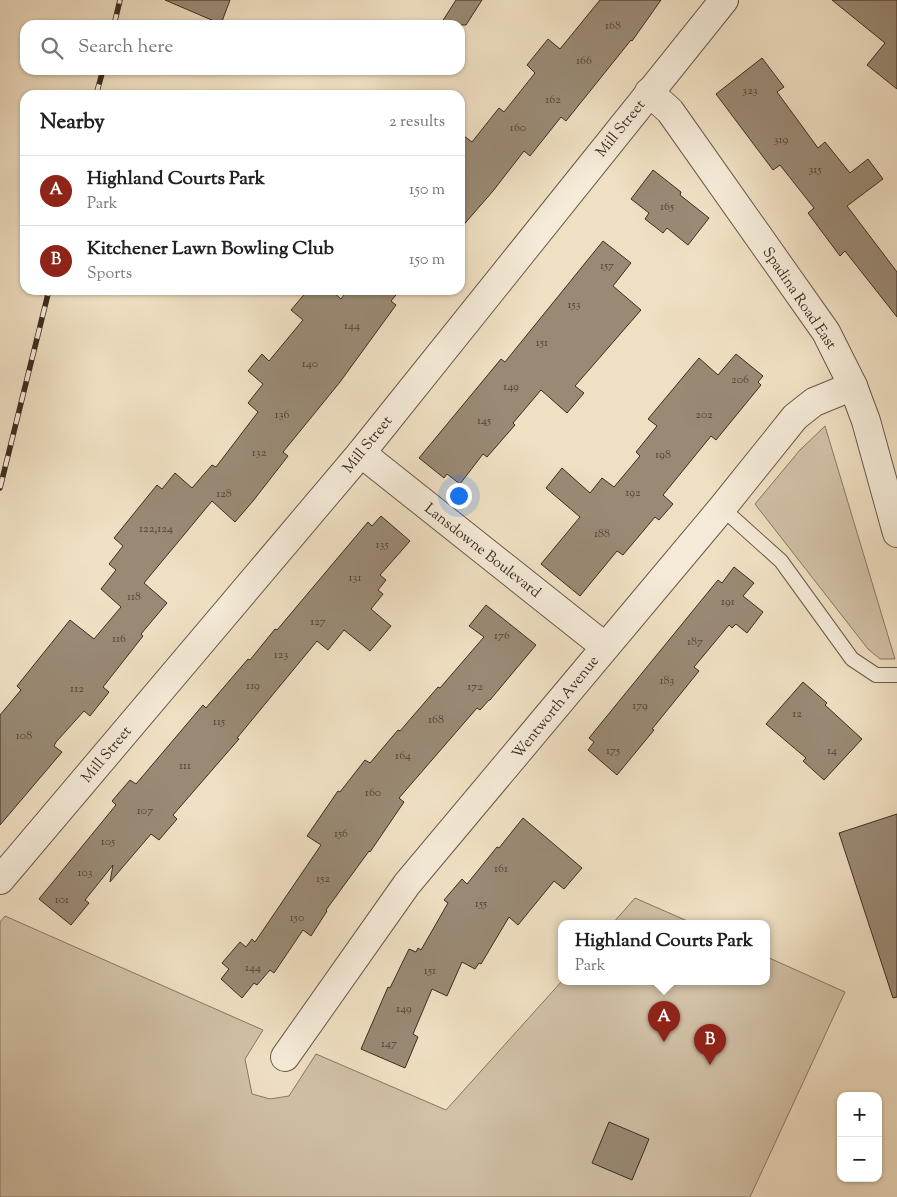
<!DOCTYPE html>
<meta charset="utf-8">
<style>
body{margin:0;font-family:"Sorts Mill Goudy",serif;background:#f6f6f6;color:#202124}
.controls{position:absolute;right:15px;bottom:15px;display:grid;overflow:hidden;border-radius:10px;box-shadow:0 1px 4px #0004}
.controls button{width:45px;height:45px;display:grid;place-items:center;padding:0;border:0;border-bottom:1px solid #e0e0e0;background:#fff;color:#202124;font:25px sans-serif}
.you{position:absolute;left:458px;top:495px;width:18px;height:18px;margin:-12px;border:4px solid #fff;border-radius:50%;background:#1a73e8;box-shadow:0 0 0 8px #1a73e833}
.badge{display:grid;place-items:center;width:32px;height:32px;border-radius:50%;background:#8f2418;color:#fff;font-size:16px;font-weight:700}
.pin{position:absolute;translate:-50% -41px;filter:drop-shadow(0 1px 2px #0008)}
.pin::after{content:'';position:absolute;top:26px;width:18px;height:15px;background:inherit;clip-path:polygon(0 0,100% 0,50% 100%)}
.popup{position:absolute;left:558px;top:920px;width:212px;height:65px;box-sizing:border-box;display:grid;place-content:center;border-radius:10px;background:#fff;filter:drop-shadow(0 1px 4px #0005);font-size:16px;white-space:nowrap;color:#757577}
.popup b{font-size:19px;color:#202124}
.popup::after{content:'';position:absolute;left:50%;top:100%;margin-left:-10px;border:10px solid transparent;border-top-color:#fff}
.list{margin:0;padding:0;list-style:none}
h2{display:flex;justify-content:space-between;align-items:center;height:65px;margin:0;padding:0 20px;font-size:21px}
h2 small{font-size:16px;font-weight:400;color:#757577}
.list li{display:grid;grid-template-columns:32px 1fr auto;gap:15px;align-items:center;box-sizing:border-box;height:70px;padding:0 20px;border-top:1px solid #e0e0e0}
.list b{display:block;font-size:19px;white-space:nowrap}
.list p{margin:0;font-size:16px;white-space:nowrap;color:#757577}
.list em{font-size:16px;font-style:normal;color:#757577}
.icon{flex:none;width:28px;height:28px;fill:none;stroke:currentColor;stroke-width:2;stroke-linecap:round;stroke-linejoin:round}
.map{position:relative;flex:none;width:897px;height:1197px;overflow:hidden}
.search{position:absolute;background:#fff;box-shadow:0 1px 4px #0004;left:20px;top:20px;width:445px;height:55px;display:flex;align-items:center;gap:12px;box-sizing:border-box;padding:0 18px;border-radius:15px;color:#757577;font-size:19px}
.panel{position:absolute;background:#fff;box-shadow:0 1px 4px #0004;left:20px;top:90px;width:445px;height:205px;border-radius:15px}
.map>svg:first-child{display:block}
.green{fill:#d2c1a7;stroke:#887664}
.building{fill:#9a8a75;stroke:#3d2c21}
.lines{fill:none;stroke-linecap:round;stroke-linejoin:round}
.service-casing{stroke:#6a594a;stroke-width:16}
.minor-casing{stroke:#6a594a;stroke-width:30}
.service{stroke:#f5ebd8;stroke-width:14}
.minor{stroke:#f5ebd8;stroke-width:28}
.rail-casing{stroke:#3d2c21;stroke-width:5.5}
.rail{stroke:#f5ebd8;stroke-width:4;stroke-dasharray:11;stroke-linecap:butt}
.labels{text-anchor:middle;stroke-width:5;stroke-linejoin:round;paint-order:stroke}
.number-label{font-size:12px;fill:#544436}
.street-label{font-size:15px;fill:#3d2c21;stroke:#f5ebd8}
</style>
<div class="map">
<svg width="897" height="1197" viewBox="0 0 897 1197">
<rect width="100%" height="100%" fill="#f0e0c3"/>
<filter id="stains"><feTurbulence type="fractalNoise" baseFrequency=".004" numOctaves="4"/><feColorMatrix values="0 0 0 0 .2 0 0 0 0 .09 0 0 0 0 .02 0 0 0 .5 -.17"/></filter>
<radialGradient id="worn" r=".72"><stop offset=".6" stop-color="#630" stop-opacity="0"/><stop offset="1" stop-color="#630" stop-opacity=".3"/></radialGradient>
<g class="green">
<polygon points="825,426 895,659 880,659 868,649 755,504 800,450"/>
<polygon points="635,898 692,923 613,923"/>
<polygon points="5,916 263,1030 245,1059 252,1094 270,1099 289,1096 316,1054 446,1110 562,981 766,981 767,957 845,992 750,1197 0,1197 0,922"/>
</g>
<g class="building">
<polygon points="165,0 230,0 221,24"/>
<polygon points="456,0 482,0 466,25 440,25"/>
<polygon points="600,0 661,0 632,41 631,40 566,121 561,117 530,156 524,151 493,191 460,229 460,133 472,142 499,108 504,112 535,73 527,65 548,39 560,49"/>
<polygon points="832,0 897,0 897,89 867,65 885,43"/>
<polygon points="762,58 784,87 777,92 818,148 825,142 850,173 868,159 883,179 847,206 897,272 897,317 845,251 840,256 808,213 814,208 780,165 773,170 716,94"/>
<polygon points="653,170 681,192 680,195 709,218 688,245 667,228 663,233 645,219 649,213 631,199"/>
<polygon points="603,241 631,263 613,286 641,310 575,386 584,393 567,413 541,390 513,423 515,425 487,457 483,454 460,484 447,474 444,478 419,458 501,359 505,362"/>
<polygon points="308,290 331,290 341,299 348,290 400,290 391,301 396,305 340,382 283,452 288,456 253,501 235,522 212,501 144,583 167,603 141,634 143,636 103,687 109,692 90,716 84,711 56,742 54,746 62,752 0,825 0,715 21,690 17,686 70,620 94,639 121,607 101,589 116,570 109,564 123,546 114,538 157,485 162,489 175,473 192,488 212,465 216,467 258,412 248,403 263,384 248,371 262,354 269,361 303,320 291,310"/>
<polygon points="736,354 763,376 758,382 761,385 716,440 711,436 663,495 673,504 659,520 655,517 623,555 617,551 580,596 541,564 580,517 546,488 562,468 590,493 602,478 614,487 640,456 636,452 657,426 648,419 699,358 718,375"/>
<polygon points="381,516 410,541 380,575 386,580 378,590 383,594 371,609 391,626 370,651 344,630 328,650 317,641 237,738 239,739 173,815 177,819 159,840 151,834 110,882 113,865 85,900 89,903 71,925 39,899 116,805 112,801 130,780 136,784 203,705 206,708 248,659 250,660 275,629 277,630 368,522 372,526"/>
<polygon points="734,567 754,583 743,596 763,612 747,633 736,624 732,628 729,625 694,667 699,671 652,729 654,730 617,775 588,750 594,742 589,738 718,580 722,583"/>
<polygon points="486,605 536,645 490,700 489,700 480,710 477,708 399,798 404,802 370,852 369,851 326,910 327,911 311,936 303,930 274,973 270,970 257,985 254,983 242,998 221,979 229,969 222,963 240,942 246,947 252,939 255,942 321,845 307,836 338,791 340,792 365,760 370,763 398,730 400,731 438,687 440,688 484,637 469,626"/>
<polygon points="803,682 827,703 825,705 862,739 824,780 803,761 806,758 766,724"/>
<polygon points="897,814 897,997 893,998 839,833"/>
<polygon points="523,818 582,868 564,889 554,881 518,925 509,917 481,964 479,963 475,969 462,962 447,996 432,989 413,1034 418,1037 405,1068 361,1049 388,987 390,988 409,949 416,952 418,948 421,950 448,903 444,900 462,879 467,884 497,847 499,848"/>
<polygon points="609,1122 649,1139 632,1180 592,1163"/>
</g>
<g class="lines">
<defs>
<polyline id="service" points="722,508 781,561 852,659 876,675 897,675"/>
<g id="minor">
<polyline points="649,92 670,111 826,332 853,386 866,421 897,533"/>
<polyline points="361,453 604,646"/>
<polyline points="0,880 361,453 724,0"/>
<polyline points="285,1057 407,884 722,508 795,417 814,402 853,386"/>
</g>
</defs>
<use href="#service" class="service-casing"/>
<use href="#minor" class="minor-casing"/>
<use href="#service" class="service"/>
<use href="#minor" class="minor"/>
<defs>
<g id="rail">
<polyline points="114,25 120,0"/>
<polyline points="96,95 103,70"/>
<polyline points="0,488 49,290"/>
</g>
</defs>
<use href="#rail" class="rail-casing"/>
<use href="#rail" class="rail"/>
</g>
<g class="labels">
<g class="number-label">
<text x="613" y="29">168</text>
<text x="584" y="64">166</text>
<text x="750" y="94">323</text>
<text x="553" y="103">162</text>
<text x="518" y="131">160</text>
<text x="781" y="143">319</text>
<text x="815" y="173">315</text>
<text x="667" y="210">165</text>
<text x="607" y="269">157</text>
<text x="574" y="308">153</text>
<text x="352" y="329">144</text>
<text x="542" y="346">151</text>
<text x="310" y="367">140</text>
<text x="740" y="383">206</text>
<text x="511" y="390">149</text>
<text x="282" y="418">136</text>
<text x="704" y="418">202</text>
<text x="484" y="424">145</text>
<text x="259" y="456">132</text>
<text x="663" y="458">198</text>
<text x="633" y="496">192</text>
<text x="224" y="497">128</text>
<text x="156" y="532">122,124</text>
<text x="602" y="537">188</text>
<text x="382" y="548">135</text>
<text x="355" y="581">131</text>
<text x="134" y="600">118</text>
<text x="728" y="605">191</text>
<text x="318" y="625">127</text>
<text x="502" y="639">176</text>
<text x="119" y="642">116</text>
<text x="695" y="645">187</text>
<text x="281" y="658">123</text>
<text x="667" y="684">183</text>
<text x="253" y="689">119</text>
<text x="475" y="690">172</text>
<text x="77" y="692">112</text>
<text x="640" y="709">179</text>
<text x="797" y="717">12</text>
<text x="436" y="723">168</text>
<text x="219" y="725">115</text>
<text x="24" y="739">108</text>
<text x="613" y="754">175</text>
<text x="832" y="754">14</text>
<text x="403" y="759">164</text>
<text x="185" y="769">111</text>
<text x="373" y="796">160</text>
<text x="145" y="814">107</text>
<text x="341" y="837">156</text>
<text x="108" y="845">105</text>
<text x="501" y="872">161</text>
<text x="85" y="876">103</text>
<text x="323" y="882">152</text>
<text x="62" y="903">101</text>
<text x="481" y="907">155</text>
<text x="297" y="921">150</text>
<text x="253" y="971">144</text>
<text x="430" y="974">151</text>
<text x="404" y="1012">149</text>
<text x="389" y="1047">147</text>
</g>
<g class="street-label">
<text transform="translate(620 128) rotate(-51)" y="5">Mill Street</text>
<text transform="translate(800 298) rotate(56)" y="5">Spadina Road East</text>
<text transform="translate(367 444) rotate(-51)" y="5">Mill Street</text>
<text transform="translate(483 550) rotate(38)" y="5">Lansdowne Boulevard</text>
<text transform="translate(555 707) rotate(-51)" y="5">Wentworth Avenue</text>
<text transform="translate(106 754) rotate(-50)" y="5">Mill Street</text>
</g>
</g>
<rect width="100%" height="100%" filter="url(#stains)"/>
<rect width="100%" height="100%" fill="url(#worn)"/>
</svg>
<div class="controls">
<button>+</button>
<button>−</button>
</div>
<div class="you"></div>
<div class="pin badge" style="left:664px;top:1042px">A</div>
<div class="popup"><b>Highland Courts Park</b>Park</div>
<div class="pin badge" style="left:710px;top:1065px">B</div>
<div class="search"><svg class="icon" aria-label="search" viewBox="0 0 24 24"><circle cx="10" cy="10" r="6"/><path d="M15 15l6 6"/></svg>Search here</div>
<section class="panel">
<h2>Nearby<small>2 results</small></h2>
<ul class="list">
<li><span class="badge">A</span><div><b>Highland Courts Park</b><p>Park</p></div><em>150 m</em></li>
<li><span class="badge">B</span><div><b>Kitchener Lawn Bowling Club</b><p>Sports</p></div><em>150 m</em></li>
</ul>
</section>
</div>
